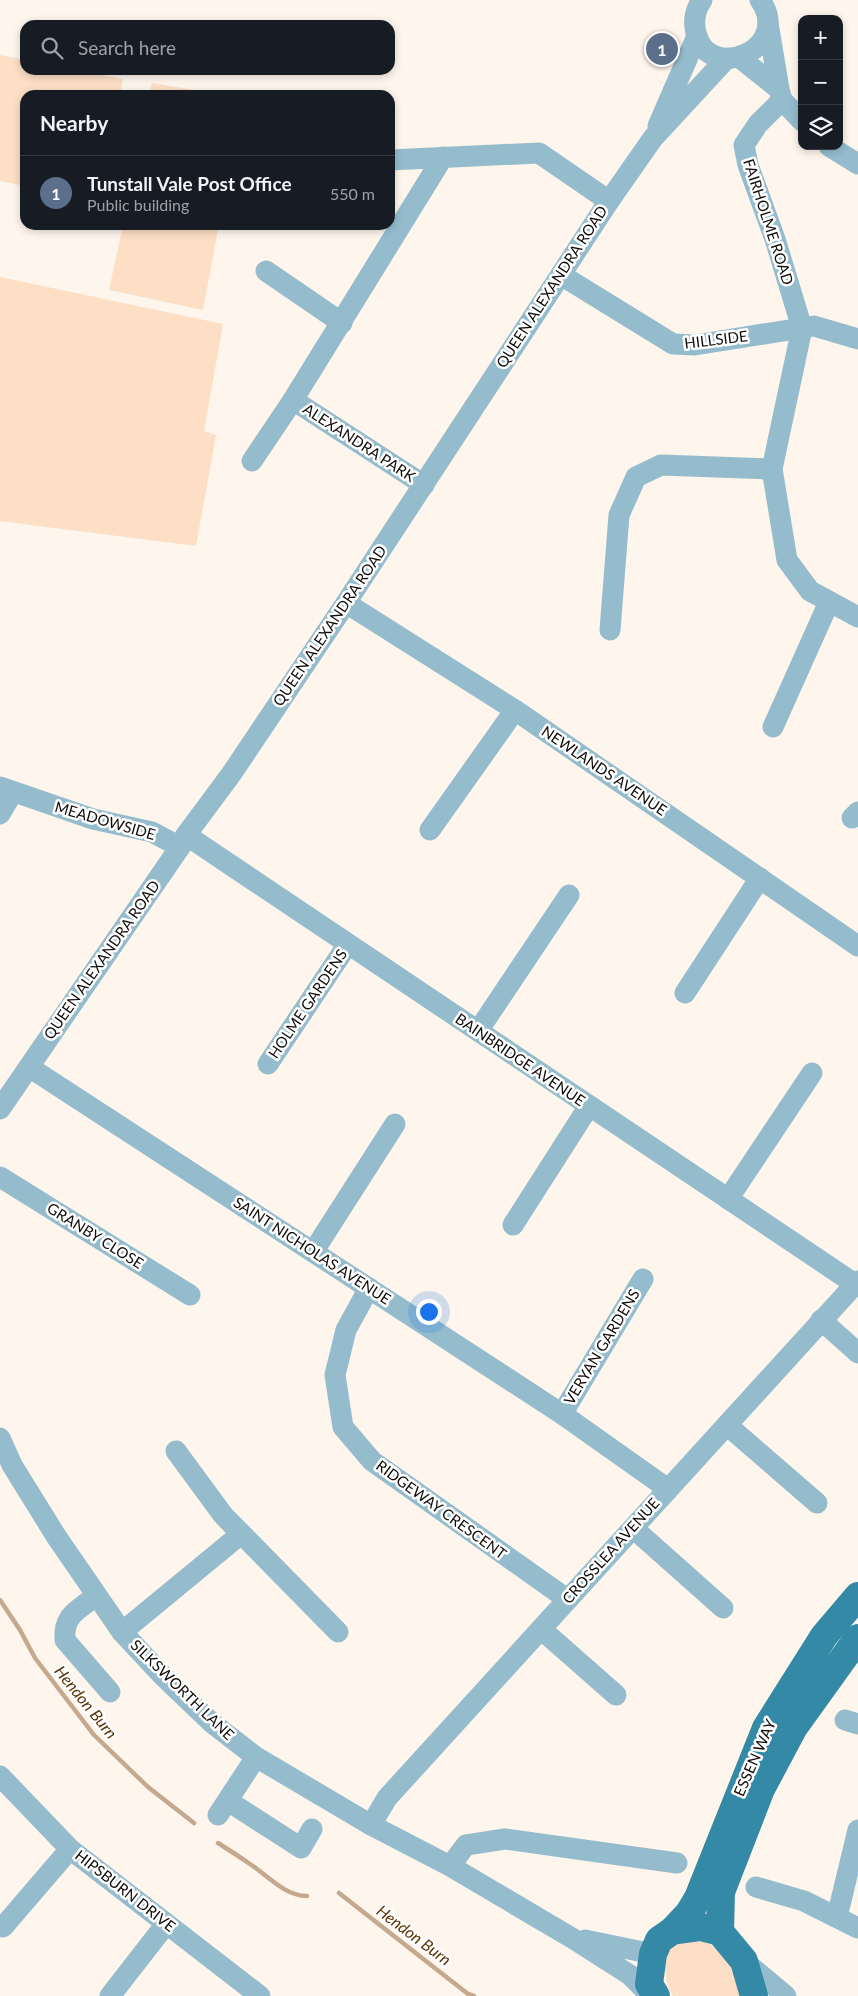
<!DOCTYPE html>
<meta charset="utf-8">
<style>
body{margin:0;font-family:Lato,sans-serif;background:#20242c;color:#f1f3f6}
.controls{position:absolute;right:15px;top:15px;display:grid;overflow:hidden;border-radius:10px;box-shadow:0 2px 8px #0003}
.controls button{width:45px;height:45px;display:grid;place-items:center;padding:0;border:0;border-bottom:1px solid #363941;background:#171b24;color:#f1f3f6;font:25px sans-serif}
.you{position:absolute;left:428px;top:1311px;width:18px;height:18px;margin:-12px;border:4px solid #fff;border-radius:50%;background:#1a73e8;box-shadow:0 0 0 8px #1a73e833}
.badge{display:grid;place-items:center;width:32px;height:32px;border-radius:50%;background:#93b0bc;color:#fff;font-size:16px;font-weight:700}
.pin{position:absolute;translate:-50% -50%;border:2px solid #fff;box-shadow:0 1px 5px #0006}
.list{margin:0;padding:0;list-style:none}
h2{display:flex;justify-content:space-between;align-items:center;height:65px;margin:0;padding:0 20px;font-size:21px}
h2 small{font-size:16px;font-weight:400;color:#9ea1a6}
.list li{display:grid;grid-template-columns:32px 1fr auto;gap:15px;align-items:center;box-sizing:border-box;height:75px;padding:0 20px;border-top:1px solid #363941}
.list b{display:block;font-size:19px;white-space:nowrap}
.list p{margin:0;font-size:16px;white-space:nowrap;color:#9ea1a6}
.list em{font-size:16px;font-style:normal;color:#9ea1a6}
.icon{flex:none;width:28px;height:28px;fill:none;stroke:currentColor;stroke-width:2;stroke-linecap:round;stroke-linejoin:round}
.map{position:relative;flex:none;width:858px;height:1996px;overflow:hidden}
.search{position:absolute;background:#171b24;box-shadow:0 2px 8px #0003;left:20px;top:20px;width:375px;height:55px;display:flex;align-items:center;gap:12px;box-sizing:border-box;padding:0 18px;border-radius:15px;color:#9ea1a6;font-size:19px}
.panel{position:absolute;background:#171b24;box-shadow:0 2px 8px #0003;left:20px;top:90px;width:375px;height:140px;border-radius:15px}
.map>svg:first-child{display:block}
.green{fill:#fcdfc5}
.lines{fill:none;stroke-linecap:round;stroke-linejoin:round}
.stream{stroke:#c5a98f;stroke-width:4.5}
.minor{stroke:#94bccd;stroke-width:21}
.major{stroke:#3489a7;stroke-width:28}
.labels{text-anchor:middle;stroke-width:5;stroke-linejoin:round;paint-order:stroke}
.street-label{font-size:15px;fill:#0e0b09;stroke:#fff}
.water-label{font-size:16px;font-style:italic;fill:#5a3304;stroke:#fff}
</style>
<div class="map">
<svg width="858" height="1996" viewBox="0 0 858 1996">
<rect width="100%" height="100%" fill="#fef5ec"/>
<g class="green">
<polygon points="0,55 25,60 25,70 76,70 123,79 120,95 25,95 25,186 0,181"/>
<polygon points="152,83 223,95 149,95"/>
<polygon points="123,225 219,225 203,310 109,290"/>
<polygon points="0,277 223,324 204,431 216,435 196,546 0,521"/>
<path d="M679,1938H700L720,1951L738,1978L741,1996H673C665,1984 662,1964 668,1950C670,1946 676,1942 679,1938Z"/>
</g>
<g class="lines">
<g class="stream">
<polyline points="0,1600 20,1630 35,1658 94,1735 148,1787 194,1823"/>
<path d="M218,1843C229,1850 240,1857 250,1864C268,1876 285,1896 307,1896"/>
<polyline points="339,1893 468,1994 474,1996"/>
</g>
<g class="minor">
<path d="M702,0C695,10 693,21 696,33C709,85 794,48 760,0"/>
<polyline points="768,23 779,89 782,100 802,121"/>
<polyline points="740,58 779,89"/>
<polyline points="782,100 758,124 744,145 748,165 775,239 802,328 772,469 787,560 810,591 858,617"/>
<polyline points="658,126 697,36"/>
<polyline points="829,146 858,164"/>
<polyline points="390,160 539,153 609,201"/>
<polyline points="266,271 342,323"/>
<polyline points="561,275 673,344 695,345 814,326 858,339"/>
<polyline points="293,400 424,485"/>
<polyline points="252,461 293,400 443,157"/>
<polyline points="346,603 515,710 858,946"/>
<polyline points="610,630 619,515 636,477 661,465 772,469"/>
<polyline points="773,727 829,602"/>
<polyline points="0,787 93,819 152,832 180,847"/>
<polyline points="0,814 13,792"/>
<polyline points="852,818 858,812"/>
<polyline points="430,830 515,710"/>
<polyline points="186,835 855,1284"/>
<polyline points="685,993 760,878"/>
<polyline points="478,1031 569,895"/>
<polyline points="268,1064 348,944"/>
<polyline points="29,1067 562,1414 668,1489"/>
<polyline points="0,1109 180,847 186,835 232,773 346,603 609,201 653,138 726,59"/>
<polyline points="0,1177 190,1295"/>
<polyline points="728,1199 812,1073"/>
<polyline points="513,1225 589,1106"/>
<polyline points="313,1252 395,1124"/>
<polyline points="369,1288 346,1330 335,1375 343,1427 372,1461 567,1599"/>
<polyline points="821,1320 858,1353"/>
<polyline points="562,1414 643,1279"/>
<polyline points="727,1425 817,1503"/>
<polyline points="0,1438 12,1465 56,1536 122,1632 164,1677 212,1723 256,1757 371,1825 450,1866 572,1938 630,1975 651,1996"/>
<polyline points="176,1451 223,1515 338,1632"/>
<polyline points="633,1528 723,1608"/>
<path d="M96,1596C78,1610 63,1615 65,1640L110,1692"/>
<polyline points="541,1629 616,1695"/>
<polyline points="122,1632 241,1534"/>
<polyline points="845,1720 858,1724"/>
<polyline points="0,1776 70,1849 260,1996"/>
<polyline points="228,1801 301,1848 312,1829"/>
<polyline points="218,1815 256,1757"/>
<polyline points="371,1825 387,1798 858,1281"/>
<polyline points="450,1866 466,1845 505,1839 677,1863"/>
<polyline points="756,1887 804,1901 858,1928"/>
<polyline points="837,1917 858,1830"/>
<polyline points="3,1927 70,1849"/>
<polyline points="585,1940 653,1954"/>
<polyline points="744,1961 786,1996"/>
<polyline points="110,1996 166,1924"/>
</g>
<g class="major">
<polyline points="672,1931 689,1913 698,1898 766,1728 824,1636 858,1596"/>
<polyline points="720,1932 721,1892 761,1789 794,1727 858,1638"/>
<polyline points="656,1996 649,1984 653,1954 659,1940 672,1931 701,1927 720,1932 744,1961 754,1996"/>
</g>
</g>
<g class="labels">
<g class="street-label">
<text transform="translate(768 222) rotate(72)" y="5">FAIRHOLME ROAD</text>
<text transform="translate(552 287) rotate(-57)" y="5">QUEEN ALEXANDRA ROAD</text>
<text transform="translate(716 340) rotate(-7)" y="5">HILLSIDE</text>
<text transform="translate(359 443) rotate(33)" y="5">ALEXANDRA PARK</text>
<text transform="translate(330 626) rotate(-56)" y="5">QUEEN ALEXANDRA ROAD</text>
<text transform="translate(604 771) rotate(34)" y="5">NEWLANDS AVENUE</text>
<text transform="translate(105 821) rotate(16)" y="5">MEADOWSIDE</text>
<text transform="translate(102 960) rotate(-55)" y="5">QUEEN ALEXANDRA ROAD</text>
<text transform="translate(308 1004) rotate(-56)" y="5">HOLME GARDENS</text>
<text transform="translate(520 1060) rotate(34)" y="5">BAINBRIDGE AVENUE</text>
<text transform="translate(95 1236) rotate(32)" y="5">GRANBY CLOSE</text>
<text transform="translate(312 1251) rotate(33)" y="5">SAINT NICHOLAS AVENUE</text>
<text transform="translate(602 1347) rotate(-59)" y="5">VERYAN GARDENS</text>
<text transform="translate(441 1510) rotate(36)" y="5">RIDGEWAY CRESCENT</text>
<text transform="translate(611 1551) rotate(-48)" y="5">CROSSLEA AVENUE</text>
<text transform="translate(182 1690) rotate(44)" y="5">SILKSWORTH LANE</text>
<text transform="translate(755 1758) rotate(-66)" y="5">ESSEN WAY</text>
<text transform="translate(125 1891) rotate(38)" y="5">HIPSBURN DRIVE</text>
</g>
<g class="water-label">
<text transform="translate(86 1702) rotate(51)" y="6">Hendon Burn</text>
<text transform="translate(414 1935) rotate(37)" y="6">Hendon Burn</text>
</g>
</g>
</svg>
<div class="controls">
<button>+</button>
<button>−</button>
<button><svg class="icon" aria-label="layers" viewBox="0 0 24 24"><path d="M12 4l9 5-9 5-9-5zM3 14l9 5 9-5"/></svg></button>
</div>
<div class="you"></div>
<div class="pin badge" style="left:662px;top:49px;background:#5c6f8a">1</div>
<div class="search"><svg class="icon" aria-label="search" viewBox="0 0 24 24"><circle cx="10" cy="10" r="6"/><path d="M15 15l6 6"/></svg>Search here</div>
<section class="panel">
<h2>Nearby<small></small></h2>
<ul class="list">
<li><span class="badge" style="background:#5c6f8a">1</span><div><b>Tunstall Vale Post Office</b><p>Public building</p></div><em>550 m</em></li>
</ul>
</section>
</div>
